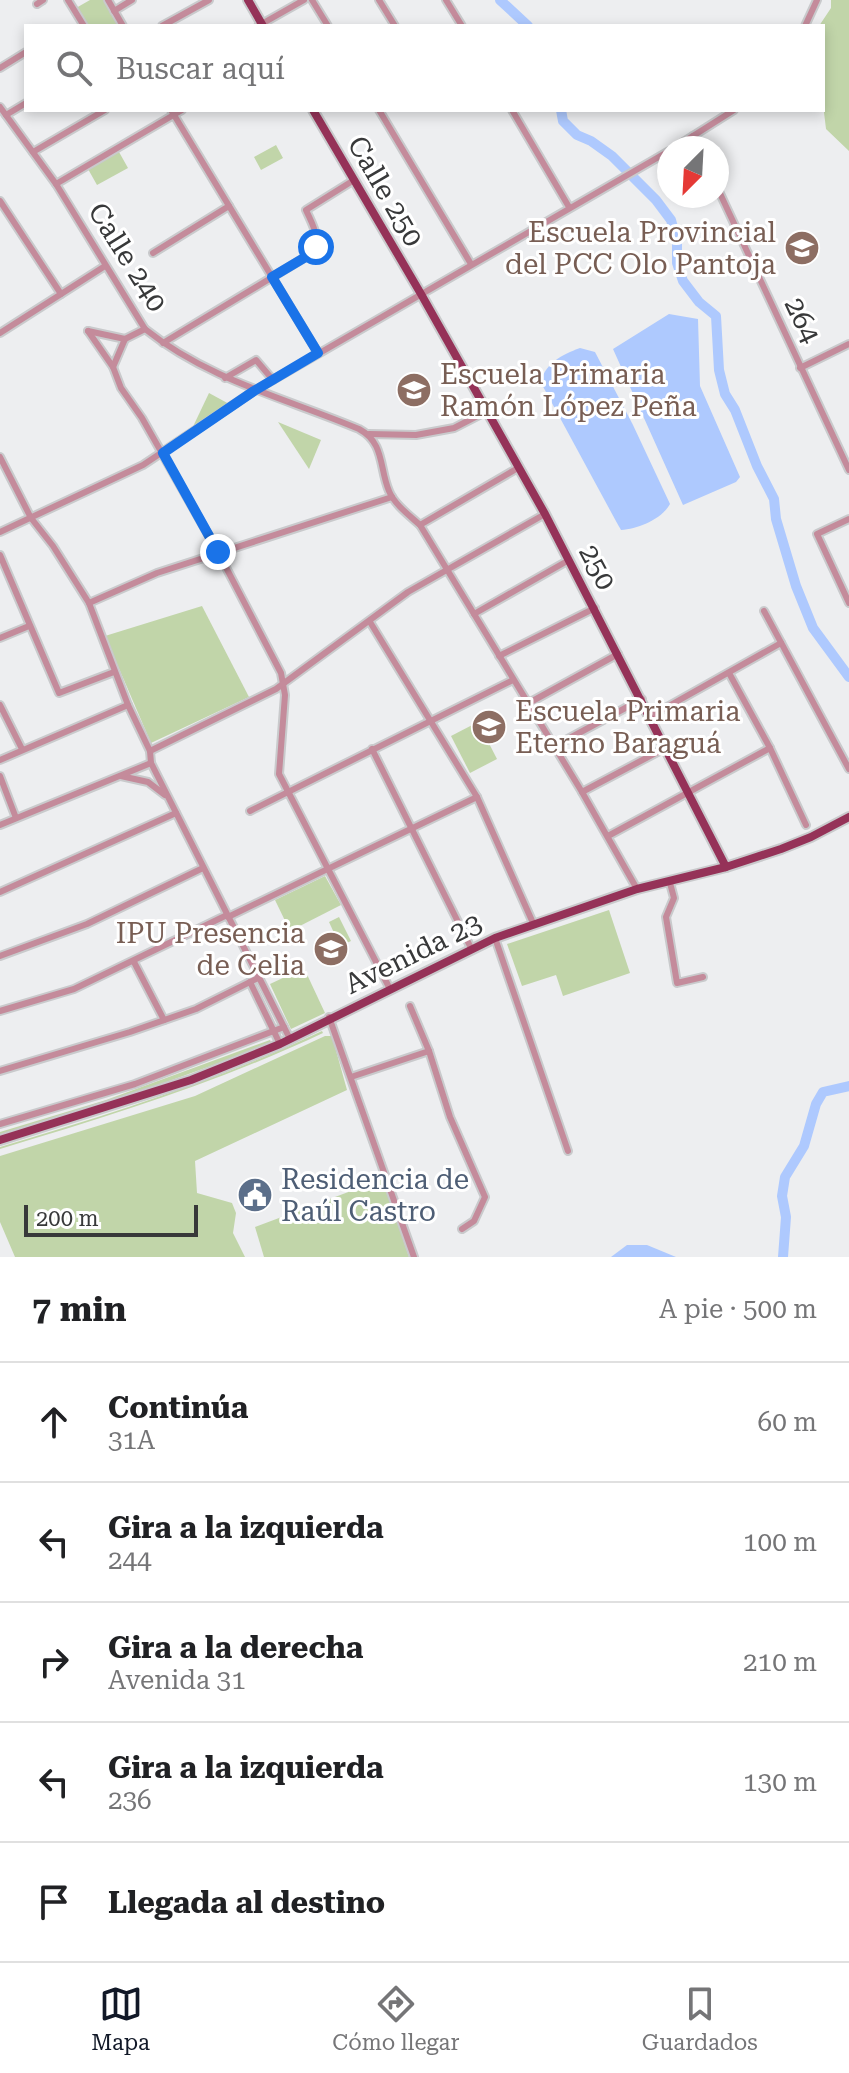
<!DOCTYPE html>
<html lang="es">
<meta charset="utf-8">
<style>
body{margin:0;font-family:"Roboto Serif",serif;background:#f2f2f2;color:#202124}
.compass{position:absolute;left:657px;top:136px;width:72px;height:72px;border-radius:50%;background:#fff;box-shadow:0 4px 12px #0003;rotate:204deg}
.scale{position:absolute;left:24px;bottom:20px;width:174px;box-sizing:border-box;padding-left:8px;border:4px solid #38393a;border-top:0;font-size:22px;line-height:28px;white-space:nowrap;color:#38393a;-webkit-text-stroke:6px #fff;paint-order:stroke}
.stop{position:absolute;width:24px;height:24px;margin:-18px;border:6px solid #1a73e8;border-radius:50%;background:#fff}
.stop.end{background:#1a73e8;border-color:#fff;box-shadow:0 2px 8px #0008}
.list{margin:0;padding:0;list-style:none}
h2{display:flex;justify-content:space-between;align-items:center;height:104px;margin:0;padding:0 32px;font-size:34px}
h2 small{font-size:26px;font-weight:400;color:#757577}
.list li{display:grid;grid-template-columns:52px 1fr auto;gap:24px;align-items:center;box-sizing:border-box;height:120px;padding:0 32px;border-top:2px solid #e0e0e0}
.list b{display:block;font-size:30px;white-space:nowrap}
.list p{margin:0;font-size:26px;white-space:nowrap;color:#757577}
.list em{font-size:26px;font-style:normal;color:#757577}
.icon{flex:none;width:44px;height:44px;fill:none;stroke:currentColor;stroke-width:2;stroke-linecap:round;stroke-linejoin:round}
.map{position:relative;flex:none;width:849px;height:1257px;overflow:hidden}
.search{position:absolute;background:#fff;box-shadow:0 4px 12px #0003;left:24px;right:24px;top:24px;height:88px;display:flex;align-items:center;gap:20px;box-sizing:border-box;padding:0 28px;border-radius:0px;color:#757577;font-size:30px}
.sheet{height:704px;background:#fff}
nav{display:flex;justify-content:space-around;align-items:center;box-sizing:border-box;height:112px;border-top:2px solid #e0e0e0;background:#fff;font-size:22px;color:#757577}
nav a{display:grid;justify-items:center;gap:4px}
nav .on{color:#111827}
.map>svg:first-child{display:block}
.green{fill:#c1d5a9}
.water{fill:#aec9fe}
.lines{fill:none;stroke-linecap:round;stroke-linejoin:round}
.river{stroke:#aec9fe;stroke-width:10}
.minor-casing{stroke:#c9cacc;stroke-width:10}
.major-casing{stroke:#c9cacc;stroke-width:12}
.minor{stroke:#c48b9b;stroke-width:6}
.major{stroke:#953258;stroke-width:8}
.route{stroke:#1a73e8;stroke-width:10}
.labels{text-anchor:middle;stroke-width:6;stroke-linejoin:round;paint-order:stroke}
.street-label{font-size:28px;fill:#38393a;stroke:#fff}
.education-label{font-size:28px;fill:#785e54;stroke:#fff;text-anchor:end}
.service-label{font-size:28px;fill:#4e5e75;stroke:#fff;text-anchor:start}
</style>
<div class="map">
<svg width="849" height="1257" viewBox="0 0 849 1257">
<rect width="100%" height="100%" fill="#edeef0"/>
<g class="green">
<polygon points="90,0 104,0 118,26 87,26 76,8"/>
<polygon points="831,0 849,0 849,151 826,129 823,104 823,26 819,26 831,8"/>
<polygon points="276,145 283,158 261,170 254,157"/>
<polygon points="119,152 128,168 97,185 88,169"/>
<polygon points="209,393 231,405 189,435"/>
<polygon points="278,422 321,440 309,469"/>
<polygon points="202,606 249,697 151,743 105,636"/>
<polygon points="478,722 497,759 470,773 451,736"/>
<polygon points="325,876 341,905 290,931 275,900"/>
<polygon points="609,910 630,973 563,996 556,975 522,986 507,944"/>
<polygon points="339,917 351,941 340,946 329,922"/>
<polygon points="304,968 325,1013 291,1029 270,984"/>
<path d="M322,1031L323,1033C219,1082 110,1116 0,1149V1147C110,1114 219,1080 322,1031Z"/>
<polygon points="325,1036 332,1036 347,1090 195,1161 197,1193 232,1203 236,1213 233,1233 245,1257 15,1257 0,1222 0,1156 195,1096"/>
<polygon points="270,1040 272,1044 108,1103 0,1136 0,1132 106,1100"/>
<polygon points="383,1179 409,1257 264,1257 255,1227"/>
</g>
<g class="water">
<polygon points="669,314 698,319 700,386 740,477 736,482 683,505 613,349"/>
<path d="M580,348L595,352L633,425L670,504C662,519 638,529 621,530L617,523L540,381C548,362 561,355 580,348Z"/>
<polygon points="627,1245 647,1245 676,1257 611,1257"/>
</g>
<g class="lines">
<g class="river">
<polyline points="500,0 528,26"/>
<polyline points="561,110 563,121 577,135 591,141 612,156 656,200 671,220 677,242 677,263 683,281 699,302 716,316 719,370 725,394 735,410 757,466 774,499 776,519 796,586 813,628 849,677"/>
<polyline points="783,1257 786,1217 782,1196 785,1177 804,1146 816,1104 823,1092 849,1086"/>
</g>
<defs>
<g id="minor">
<polyline points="68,0 84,26"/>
<polyline points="108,0 123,26"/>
<polyline points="312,0 328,26"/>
<polyline points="379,0 395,26"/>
<polyline points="446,0 462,26"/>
<polyline points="37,4 43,0"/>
<polyline points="114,11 132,0"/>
<polyline points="162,26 209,0"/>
<polyline points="258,26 304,0"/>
<polyline points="805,26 817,0"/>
<polyline points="0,68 26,52"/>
<path d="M0,107L56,184L145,329C209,380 285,398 359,429C385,443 379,468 389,491C394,504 410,516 420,525L582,792L637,889"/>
<polyline points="171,110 318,353"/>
<polyline points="379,110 471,264"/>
<polyline points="512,110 569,207"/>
<polyline points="6,115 26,103"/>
<polyline points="693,136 699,148"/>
<polyline points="674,148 734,110"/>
<polyline points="33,152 105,110"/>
<polyline points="56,184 182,110"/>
<polyline points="717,187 849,470"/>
<polyline points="0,201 61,294"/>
<polyline points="153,253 229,206"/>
<polyline points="88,331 113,367 121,388 142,418 218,552 281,673 285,695 279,774 390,989"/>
<polyline points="88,331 125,339 113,367"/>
<polyline points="0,333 105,266"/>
<polyline points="125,339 145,329"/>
<path d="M163,343L309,255C323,240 313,226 306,210L354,180"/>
<polyline points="800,368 849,344"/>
<polyline points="225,378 256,360 273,380"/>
<polyline points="369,434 416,435 454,428 487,411"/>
<polyline points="0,457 31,518 53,546 89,603 128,705 150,751 151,763 290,1039"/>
<polyline points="849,519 817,534 849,603"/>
<polyline points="420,525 518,468"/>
<polyline points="0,532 143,465 254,391 669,151"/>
<polyline points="0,555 59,693 114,672"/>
<polyline points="89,603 157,573 392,497"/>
<polyline points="764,611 849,769"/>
<polyline points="474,614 569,560"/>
<polyline points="370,622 477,797 533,923"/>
<polyline points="0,638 29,626"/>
<polyline points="499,656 595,608"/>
<polyline points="729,673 770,748 806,825"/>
<polyline points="527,704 618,654"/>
<polyline points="0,705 22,749"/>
<polyline points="651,716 781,643"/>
<polyline points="553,747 642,699"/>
<polyline points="372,749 471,948"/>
<polyline points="150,751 276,689 408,592 545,514"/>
<polyline points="0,760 128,705"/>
<polyline points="0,776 16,818"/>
<polyline points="121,776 148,782 165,795"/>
<polyline points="582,792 667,747"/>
<polyline points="250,811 513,680"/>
<polyline points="0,825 151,763"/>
<polyline points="608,836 770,748"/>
<polyline points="670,883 674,898 666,917 677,983 703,977"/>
<polyline points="0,892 176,813"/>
<polyline points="228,917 477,797"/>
<polyline points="495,938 568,1151"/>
<polyline points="0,956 87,924 203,868"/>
<polyline points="134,962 164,1020"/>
<polyline points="250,982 280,1044"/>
<polyline points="410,1006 429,1051 450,1117 485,1197 474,1221 462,1229"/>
<polyline points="0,1011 74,989 227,915"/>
<polyline points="329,1017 414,1257"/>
<polyline points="0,1071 130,1032 196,1009 258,978"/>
<polyline points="351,1077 429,1051"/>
<polyline points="0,1124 135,1084 284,1027"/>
</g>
<g id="major">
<polyline points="248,0 263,26"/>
<polyline points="313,110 421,294 545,514 726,867"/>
<polyline points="0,1140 191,1080 280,1044 495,938 637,889 726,867 781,849 811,837 849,817"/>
</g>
</defs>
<use href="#minor" class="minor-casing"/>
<use href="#major" class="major-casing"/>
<use href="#minor" class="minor"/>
<use href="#major" class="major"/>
</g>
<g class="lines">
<polyline class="route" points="218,552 163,453 254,391 318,353 272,277 309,255 316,247"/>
</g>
<defs>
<symbol id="university-disc" viewBox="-11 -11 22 22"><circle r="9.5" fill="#8d6e63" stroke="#fff"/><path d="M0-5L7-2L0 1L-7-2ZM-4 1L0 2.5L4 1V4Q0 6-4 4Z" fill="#fff"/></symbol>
<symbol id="school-disc" viewBox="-11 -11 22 22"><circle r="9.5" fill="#8d6e63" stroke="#fff"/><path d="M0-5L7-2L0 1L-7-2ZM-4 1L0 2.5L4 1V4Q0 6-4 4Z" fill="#fff"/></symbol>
<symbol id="civic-disc" viewBox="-11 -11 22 22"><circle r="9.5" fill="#5c6f8a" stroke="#fff"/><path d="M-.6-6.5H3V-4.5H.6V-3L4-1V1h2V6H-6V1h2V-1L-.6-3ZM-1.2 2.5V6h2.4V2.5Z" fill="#fff"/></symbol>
</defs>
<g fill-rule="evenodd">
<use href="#university-disc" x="782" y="228" width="40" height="40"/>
<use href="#school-disc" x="394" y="370" width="40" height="40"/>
<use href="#school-disc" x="469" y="707" width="40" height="40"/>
<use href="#school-disc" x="311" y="929" width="40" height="40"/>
<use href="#civic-disc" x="235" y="1175" width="40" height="40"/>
</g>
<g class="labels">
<g class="street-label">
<text transform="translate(386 191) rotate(60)" y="10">Calle 250</text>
<text transform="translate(128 257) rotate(58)" y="10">Calle 240</text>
<text transform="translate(803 320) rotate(65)" y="10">264</text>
<text transform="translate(598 567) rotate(62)" y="10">250</text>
<text transform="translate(413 953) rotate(-26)" y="10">Avenida 23</text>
</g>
<g class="education-label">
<text x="776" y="242">Escuela Provincial<tspan x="776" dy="32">del PCC Olo Pantoja</tspan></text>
<text x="440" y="384" text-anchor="start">Escuela Primaria<tspan x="440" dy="32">Ramón López Peña</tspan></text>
<text x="515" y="721" text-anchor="start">Escuela Primaria<tspan x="515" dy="32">Eterno Baraguá</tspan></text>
<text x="305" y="943">IPU Presencia<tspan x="305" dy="32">de Celia</tspan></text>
</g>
<g class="service-label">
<text x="281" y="1189">Residencia de<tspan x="281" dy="32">Raúl Castro</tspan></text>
</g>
</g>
</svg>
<svg class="compass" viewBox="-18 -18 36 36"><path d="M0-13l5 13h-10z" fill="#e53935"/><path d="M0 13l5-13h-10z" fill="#757577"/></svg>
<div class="scale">200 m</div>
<div class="stop" style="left:316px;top:247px"></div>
<div class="stop end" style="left:218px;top:552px"></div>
<div class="search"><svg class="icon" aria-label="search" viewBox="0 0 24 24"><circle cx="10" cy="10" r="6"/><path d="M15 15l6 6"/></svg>Buscar aquí</div>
</div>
<section class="sheet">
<h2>7 min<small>A pie · 500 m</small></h2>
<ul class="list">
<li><svg class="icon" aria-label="ahead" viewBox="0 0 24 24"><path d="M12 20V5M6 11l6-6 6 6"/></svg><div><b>Continúa</b><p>31A</p></div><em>60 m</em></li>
<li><svg class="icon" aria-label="left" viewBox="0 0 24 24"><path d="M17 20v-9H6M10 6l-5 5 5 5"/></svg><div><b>Gira a la izquierda</b><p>244</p></div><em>100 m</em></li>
<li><svg class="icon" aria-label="right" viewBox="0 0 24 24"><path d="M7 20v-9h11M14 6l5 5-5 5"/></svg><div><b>Gira a la derecha</b><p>Avenida 31</p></div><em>210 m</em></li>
<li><svg class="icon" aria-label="left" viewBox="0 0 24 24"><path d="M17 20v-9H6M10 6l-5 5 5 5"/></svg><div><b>Gira a la izquierda</b><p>236</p></div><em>130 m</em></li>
<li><svg class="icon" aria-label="arrive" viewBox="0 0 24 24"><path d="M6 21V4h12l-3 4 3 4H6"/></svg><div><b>Llegada al destino</b></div></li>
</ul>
</section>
<nav>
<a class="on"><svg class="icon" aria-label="map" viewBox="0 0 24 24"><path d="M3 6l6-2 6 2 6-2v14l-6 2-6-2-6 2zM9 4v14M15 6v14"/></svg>Mapa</a>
<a><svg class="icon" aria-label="directions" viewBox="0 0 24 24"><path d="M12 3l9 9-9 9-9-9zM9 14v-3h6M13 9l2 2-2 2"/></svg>Cómo llegar</a>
<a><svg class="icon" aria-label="saved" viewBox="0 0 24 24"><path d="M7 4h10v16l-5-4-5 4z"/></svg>Guardados</a>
</nav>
